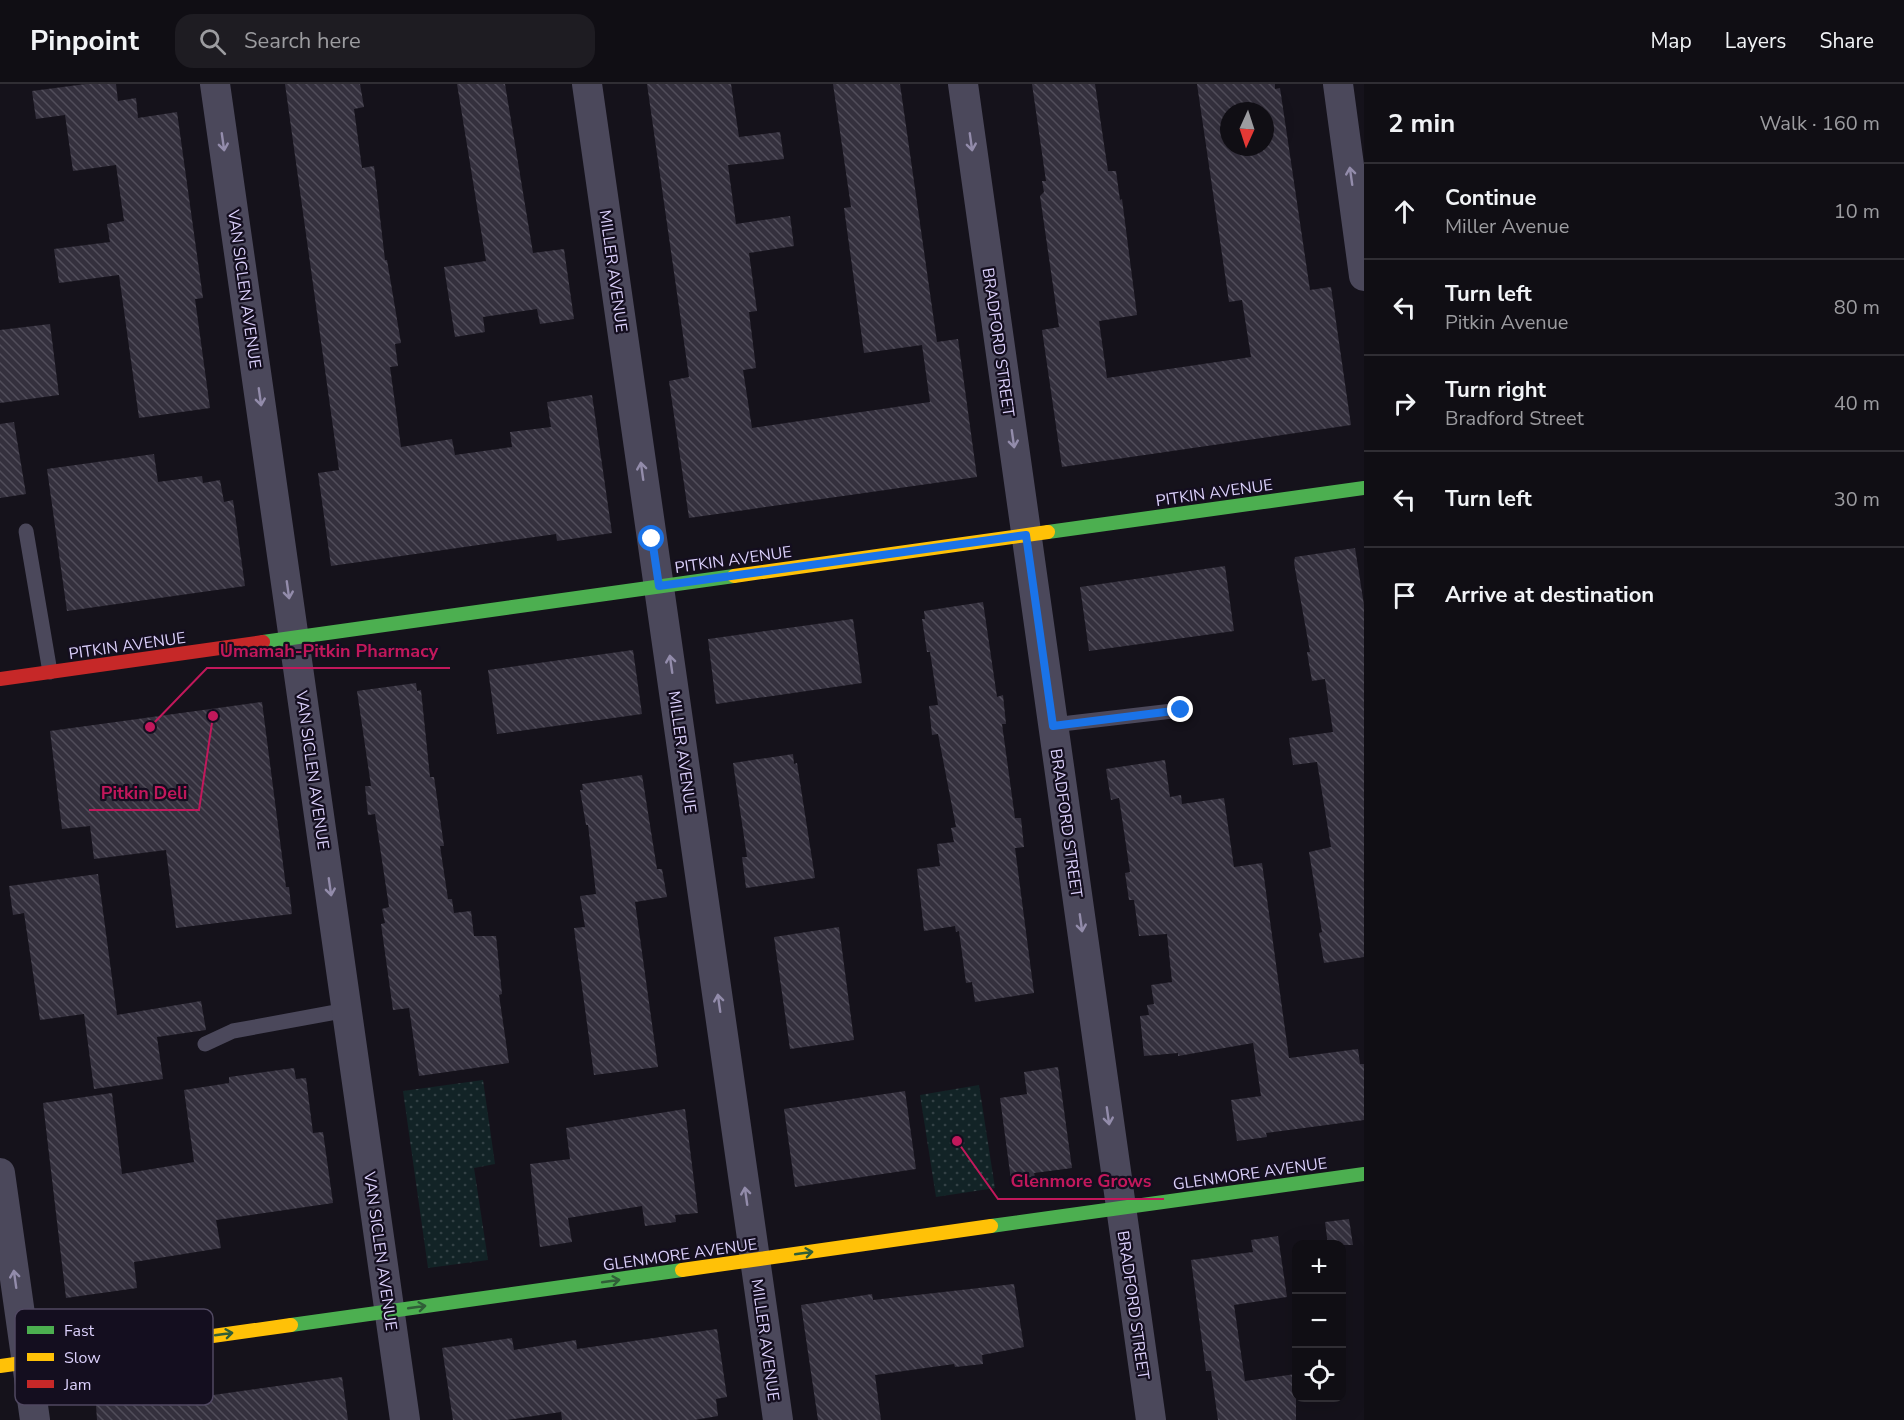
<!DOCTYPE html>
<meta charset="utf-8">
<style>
body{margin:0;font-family:"Nunito Sans",sans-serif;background:#1e1c22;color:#f1f3f6}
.controls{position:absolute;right:18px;bottom:18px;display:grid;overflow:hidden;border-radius:12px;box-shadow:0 6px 24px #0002}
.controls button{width:54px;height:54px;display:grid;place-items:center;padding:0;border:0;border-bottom:2px solid #302e34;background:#100e14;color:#f1f3f6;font:30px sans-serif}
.compass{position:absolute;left:1220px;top:18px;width:54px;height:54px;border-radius:50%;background:#100e14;box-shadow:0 6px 24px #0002;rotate:183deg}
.stop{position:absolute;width:18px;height:18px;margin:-14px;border:4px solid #1a73e8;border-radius:50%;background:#fff}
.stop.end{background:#1a73e8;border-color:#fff;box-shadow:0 2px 6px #0008}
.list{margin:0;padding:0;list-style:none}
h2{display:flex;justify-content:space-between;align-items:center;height:78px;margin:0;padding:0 24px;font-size:26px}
h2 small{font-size:20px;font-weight:400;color:#9c9ca0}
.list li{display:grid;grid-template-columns:39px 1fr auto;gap:18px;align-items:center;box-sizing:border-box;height:96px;padding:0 24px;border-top:2px solid #302e34}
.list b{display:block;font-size:22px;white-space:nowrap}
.list p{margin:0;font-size:20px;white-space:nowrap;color:#9c9ca0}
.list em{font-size:20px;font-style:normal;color:#9c9ca0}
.icon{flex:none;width:33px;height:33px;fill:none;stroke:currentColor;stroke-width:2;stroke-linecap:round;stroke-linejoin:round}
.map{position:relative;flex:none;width:1364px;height:1336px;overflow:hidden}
header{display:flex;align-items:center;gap:36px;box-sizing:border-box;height:84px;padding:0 30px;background:#100e14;border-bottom:2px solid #302e34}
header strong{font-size:28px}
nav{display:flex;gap:33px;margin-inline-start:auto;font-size:21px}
.search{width:420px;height:54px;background:#1e1c22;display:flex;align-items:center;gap:15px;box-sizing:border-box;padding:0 21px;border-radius:18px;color:#9c9ca0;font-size:22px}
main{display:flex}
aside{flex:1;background:#100e14}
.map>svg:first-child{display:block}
.green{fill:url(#green-dots)}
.building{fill:url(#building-back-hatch);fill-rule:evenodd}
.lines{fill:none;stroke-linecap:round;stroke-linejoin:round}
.lane{stroke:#4b485b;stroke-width:15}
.street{stroke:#4b485b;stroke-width:30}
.fast{stroke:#4caf50;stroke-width:14}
.slow{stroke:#ffc107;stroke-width:14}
.jam{stroke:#c62828;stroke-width:14}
.oneway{stroke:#938cab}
.oneway2{stroke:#305e38}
.route{stroke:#1a73e8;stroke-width:8}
.labels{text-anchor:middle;stroke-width:4.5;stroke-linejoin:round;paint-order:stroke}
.street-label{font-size:16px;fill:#dbd0fb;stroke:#140e1f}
.key{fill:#140e1f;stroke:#504861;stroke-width:1.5}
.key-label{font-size:16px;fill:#dbd0fb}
.leader{fill:none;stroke:#c2185b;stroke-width:2}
.callout-dot{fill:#c2185b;stroke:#140e1f;stroke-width:2}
.callout-label{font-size:18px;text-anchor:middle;font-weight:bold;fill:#c2185b;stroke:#140e1f;stroke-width:4.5;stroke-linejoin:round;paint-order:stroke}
</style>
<header>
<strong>Pinpoint</strong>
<div class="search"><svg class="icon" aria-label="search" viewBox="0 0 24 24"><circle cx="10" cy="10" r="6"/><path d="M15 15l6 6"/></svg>Search here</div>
<nav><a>Map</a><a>Layers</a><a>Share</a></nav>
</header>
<main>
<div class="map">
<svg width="1364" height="1336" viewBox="0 0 1364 1336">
<defs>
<pattern id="green-dots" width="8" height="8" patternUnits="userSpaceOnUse" patternTransform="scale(1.5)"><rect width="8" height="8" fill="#122326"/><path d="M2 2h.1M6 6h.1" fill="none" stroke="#344246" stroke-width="1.8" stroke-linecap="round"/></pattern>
<pattern id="building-back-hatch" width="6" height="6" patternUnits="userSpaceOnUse" patternTransform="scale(1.5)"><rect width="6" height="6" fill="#34303d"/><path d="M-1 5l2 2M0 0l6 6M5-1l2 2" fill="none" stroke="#514d5a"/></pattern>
</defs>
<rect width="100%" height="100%" fill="#15121b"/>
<g class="green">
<polygon points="483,996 495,1080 474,1084 488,1176 428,1184 403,1007"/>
<polygon points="979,1001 995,1104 936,1113 920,1011"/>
</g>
<g class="building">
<polygon points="86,0 116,0 118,17 136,14 138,34 177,28 203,214 195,215 210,324 139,334 119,191 59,199 54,165 110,158 107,140 124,137 116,81 73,87 65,31 36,35 32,7"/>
<polygon points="285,0 360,0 364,23 354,25 362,84 374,82 385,176 387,176 401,259 395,260 398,282 390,283 401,363 452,355 455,371 512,363 510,348 551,343 547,318 592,311 612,449 557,457 556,450 331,482 318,389 339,386"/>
<polygon points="457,0 505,0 533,169 564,165 574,235 540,240 537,225 483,233 485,248 455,253 444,183 486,177"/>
<polygon points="647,0 731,0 739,53 780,48 784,75 728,81 736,140 790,132 794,162 749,169 757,227 749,228 756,284 743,286 752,344 930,318 922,261 864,269 844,124 851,123 833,0 900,0 937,258 958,255 977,393 689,434 669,297 689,293"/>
<path d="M1032,0H1095L1108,87H1116L1120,116L1122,115L1137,231L1099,237L1107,294L1251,273L1242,216L1229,218L1197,0H1275V5L1280,4L1310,206L1331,203L1351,341L1062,383L1042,246L1059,243L1040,112L1044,108L1042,97H1046ZM1229,27H1265V63H1229Z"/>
<polygon points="50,240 59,311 0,319 0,246"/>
<polygon points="14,338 26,410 0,414 0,340"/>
<polygon points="154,370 158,398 202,392 203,399 220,396 224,418 233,416 245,502 67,527 47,385"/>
<polygon points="1355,464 1364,521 1364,873 1324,879 1319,849 1322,848 1309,768 1331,763 1317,678 1293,681 1289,654 1333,648 1325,595 1312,597 1307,568 1310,568 1294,479 1295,473"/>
<polygon points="1225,482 1234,547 1089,567 1080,503"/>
<polygon points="983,518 997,613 1003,611 1006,640 1002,640 1015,734 1021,734 1024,763 1015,764 1034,909 975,918 972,898 966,899 959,847 956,848 955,842 924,847 917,785 940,782 937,760 954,758 951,744 956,743 938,650 932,651 929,622 938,621 930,568 927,568 922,535 925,535 924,527"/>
<polygon points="853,535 862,599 716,620 708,555"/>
<polygon points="633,566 642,630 497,650 488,586"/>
<polygon points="416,599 417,607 421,606 430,693 434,693 444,762 440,762 448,815 452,815 454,829 471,827 474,852 496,852 502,910 499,911 509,979 419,992 409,924 393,926 381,840 385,839 382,825 389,823 375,730 368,731 365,702 371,702 357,607"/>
<polygon points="262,618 286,803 289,803 292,830 176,844 166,766 94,775 90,742 62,745 50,647"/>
<polygon points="793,670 794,680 797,679 815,794 746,804 742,773 747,773 733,679"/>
<polygon points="1165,676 1170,713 1181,711 1182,720 1224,714 1234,783 1262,779 1289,974 1358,965 1360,980 1364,980 1364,1036 1266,1049 1267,1053 1237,1057 1231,1016 1261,1012 1253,959 1178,972 1178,969 1144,972 1140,932 1149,931 1147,921 1154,920 1151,901 1172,898 1167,850 1139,852 1134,816 1129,816 1125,789 1130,788 1119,714 1111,716 1106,685"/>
<polygon points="642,691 657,785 662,785 667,813 635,818 658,983 594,991 574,844 585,843 580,812 596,810 588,741 586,741 580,706 583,706 582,700"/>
<polygon points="98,790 117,931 201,917 206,946 157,953 163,995 94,1005 84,930 40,936 24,829 13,831 9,802"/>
<polygon points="839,843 854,956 790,965 774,853"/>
<polygon points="1058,983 1072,1084 1034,1089 1035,1093 1011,1096 1000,1014 1027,1010 1024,988"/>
<polygon points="294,984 296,995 306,994 313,1049 323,1048 333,1119 216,1136 221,1164 134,1178 137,1204 66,1214 43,1019 112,1009 122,1090 194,1078 184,1006 229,999 229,993"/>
<polygon points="905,1007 916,1085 795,1103 784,1025"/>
<polygon points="685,1025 698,1129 675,1131 676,1138 645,1142 642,1122 568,1134 572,1158 540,1163 530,1080 570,1075 566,1044"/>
<polygon points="1349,1135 1353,1161 1328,1161 1325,1138"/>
<polygon points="1278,1152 1287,1213 1234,1221 1245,1297 1296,1290 1296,1336 1218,1336 1211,1287 1206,1287 1191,1176 1253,1168 1251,1156"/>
<polygon points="1014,1200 1024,1263 982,1271 983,1280 955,1283 954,1280 875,1291 881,1336 818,1336 801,1221 872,1210 873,1216"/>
<polygon points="717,1245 727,1313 716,1315 718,1332 694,1336 562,1336 561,1328 506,1336 453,1336 442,1264 512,1254 514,1266 576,1256 577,1265"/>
<polygon points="342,1293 348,1336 97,1336 96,1321 105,1319 104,1313 139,1308 140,1314 212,1304 213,1311"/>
</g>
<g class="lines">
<g class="lane">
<polyline points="26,447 50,588"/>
<polyline points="1053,641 1181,626"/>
<polyline points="205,960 233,947 347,926"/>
</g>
<g class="street">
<polyline points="215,0 405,1336"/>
<polyline points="587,0 778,1336"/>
<polyline points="963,0 1151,1336"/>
<polyline points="1338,0 1364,192"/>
<polyline points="0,1089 35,1336"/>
</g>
<g class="fast">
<polyline points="1048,448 1364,404"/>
<polyline points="263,558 734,492"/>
<polyline points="991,1142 1364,1090"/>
<polyline points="291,1241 682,1186"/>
</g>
<g class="slow">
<polyline points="734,492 1048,448"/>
<polyline points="682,1186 991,1142"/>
<polyline points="0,1282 291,1241"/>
</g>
<polyline class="jam" points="0,595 263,558"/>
</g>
<defs><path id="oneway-shaft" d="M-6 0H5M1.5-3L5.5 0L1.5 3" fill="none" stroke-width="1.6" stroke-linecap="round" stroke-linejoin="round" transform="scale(1.5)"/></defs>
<g class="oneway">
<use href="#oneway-shaft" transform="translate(223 58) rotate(82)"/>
<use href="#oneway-shaft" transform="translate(971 58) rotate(82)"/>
<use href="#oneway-shaft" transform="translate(1351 92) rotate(-98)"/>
<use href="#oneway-shaft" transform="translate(260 313) rotate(82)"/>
<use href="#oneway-shaft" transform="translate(1013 355) rotate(82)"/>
<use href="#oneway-shaft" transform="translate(642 387) rotate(-98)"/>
<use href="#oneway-shaft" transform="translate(288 506) rotate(82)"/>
<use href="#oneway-shaft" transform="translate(671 580) rotate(-98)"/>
<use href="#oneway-shaft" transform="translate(330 803) rotate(82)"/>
<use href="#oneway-shaft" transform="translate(1081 839) rotate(82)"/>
<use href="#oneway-shaft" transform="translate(719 919) rotate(-98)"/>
<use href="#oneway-shaft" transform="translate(1108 1032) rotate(82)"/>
<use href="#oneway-shaft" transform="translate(746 1112) rotate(-98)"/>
<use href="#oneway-shaft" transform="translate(15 1195) rotate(-98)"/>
</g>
<g class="oneway2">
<use href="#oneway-shaft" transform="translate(804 1169) rotate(-8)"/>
<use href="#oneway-shaft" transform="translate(611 1197) rotate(-8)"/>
<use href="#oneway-shaft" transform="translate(417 1223) rotate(-8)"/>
<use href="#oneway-shaft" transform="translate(224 1250) rotate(-8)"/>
</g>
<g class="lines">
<polyline class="route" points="652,455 659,502 1026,451 1053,642 1181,626"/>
</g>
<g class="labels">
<g class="street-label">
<text transform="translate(614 187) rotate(82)" y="6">MILLER AVENUE</text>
<text transform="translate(245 205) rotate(82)" y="6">VAN SICLEN AVENUE</text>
<text transform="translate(999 258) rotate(82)" y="6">BRADFORD STREET</text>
<text transform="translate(1214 408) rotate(-8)" y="6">PITKIN AVENUE</text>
<text transform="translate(733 475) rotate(-8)" y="6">PITKIN AVENUE</text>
<text transform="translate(127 561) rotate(-8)" y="6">PITKIN AVENUE</text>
<text transform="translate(683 668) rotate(82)" y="6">MILLER AVENUE</text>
<text transform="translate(313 686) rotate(82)" y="6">VAN SICLEN AVENUE</text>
<text transform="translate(1067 739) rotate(82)" y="6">BRADFORD STREET</text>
<text transform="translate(1250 1089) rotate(-8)" y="6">GLENMORE AVENUE</text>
<text transform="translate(381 1167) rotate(82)" y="6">VAN SICLEN AVENUE</text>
<text transform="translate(680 1170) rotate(-8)" y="6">GLENMORE AVENUE</text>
<text transform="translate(1134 1221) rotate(82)" y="6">BRADFORD STREET</text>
<text transform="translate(766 1256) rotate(82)" y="6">MILLER AVENUE</text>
</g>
</g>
<rect x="15" y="1225" width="198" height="96" rx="9" class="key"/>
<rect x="27" y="1242" width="27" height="8" fill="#4caf50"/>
<rect x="27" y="1269" width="27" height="8" fill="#ffc107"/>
<rect x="27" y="1296" width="27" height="8" fill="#c62828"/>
<g class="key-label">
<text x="64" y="1252">Fast</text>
<text x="64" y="1279">Slow</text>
<text x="64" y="1306">Jam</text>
</g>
<path class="leader" d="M150 643L207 584H450M213 632L199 726H89M957 1057L998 1115H1164"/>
<g class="callout-dot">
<circle cx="150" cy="643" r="6"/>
<circle cx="213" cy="632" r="6"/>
<circle cx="957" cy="1057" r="6"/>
</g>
<g class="callout-label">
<text x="329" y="573">Umamah-Pitkin Pharmacy</text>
<text x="144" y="715">Pitkin Deli</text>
<text x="1081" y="1103">Glenmore Grows</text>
</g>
</svg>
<div class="controls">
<button>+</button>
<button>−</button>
<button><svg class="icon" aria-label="locate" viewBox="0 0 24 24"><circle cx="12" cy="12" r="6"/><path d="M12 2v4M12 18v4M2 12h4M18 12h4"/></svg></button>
</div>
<svg class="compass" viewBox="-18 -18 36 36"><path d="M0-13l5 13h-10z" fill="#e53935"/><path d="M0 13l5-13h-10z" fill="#9c9ca0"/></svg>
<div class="stop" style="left:652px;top:455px"></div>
<div class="stop end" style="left:1181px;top:626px"></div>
</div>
<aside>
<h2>2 min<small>Walk · 160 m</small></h2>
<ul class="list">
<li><svg class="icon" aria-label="ahead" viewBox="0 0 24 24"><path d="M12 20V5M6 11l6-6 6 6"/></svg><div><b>Continue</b><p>Miller Avenue</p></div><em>10 m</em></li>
<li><svg class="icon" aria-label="left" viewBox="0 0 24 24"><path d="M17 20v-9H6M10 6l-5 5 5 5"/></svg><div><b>Turn left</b><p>Pitkin Avenue</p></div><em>80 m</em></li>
<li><svg class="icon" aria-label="right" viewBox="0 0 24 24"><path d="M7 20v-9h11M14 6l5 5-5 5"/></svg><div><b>Turn right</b><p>Bradford Street</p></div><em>40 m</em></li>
<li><svg class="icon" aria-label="left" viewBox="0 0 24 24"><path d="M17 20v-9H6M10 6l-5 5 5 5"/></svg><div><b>Turn left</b></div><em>30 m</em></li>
<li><svg class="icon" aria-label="arrive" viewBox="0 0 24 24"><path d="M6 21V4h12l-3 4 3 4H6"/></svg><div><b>Arrive at destination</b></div></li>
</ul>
</aside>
</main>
